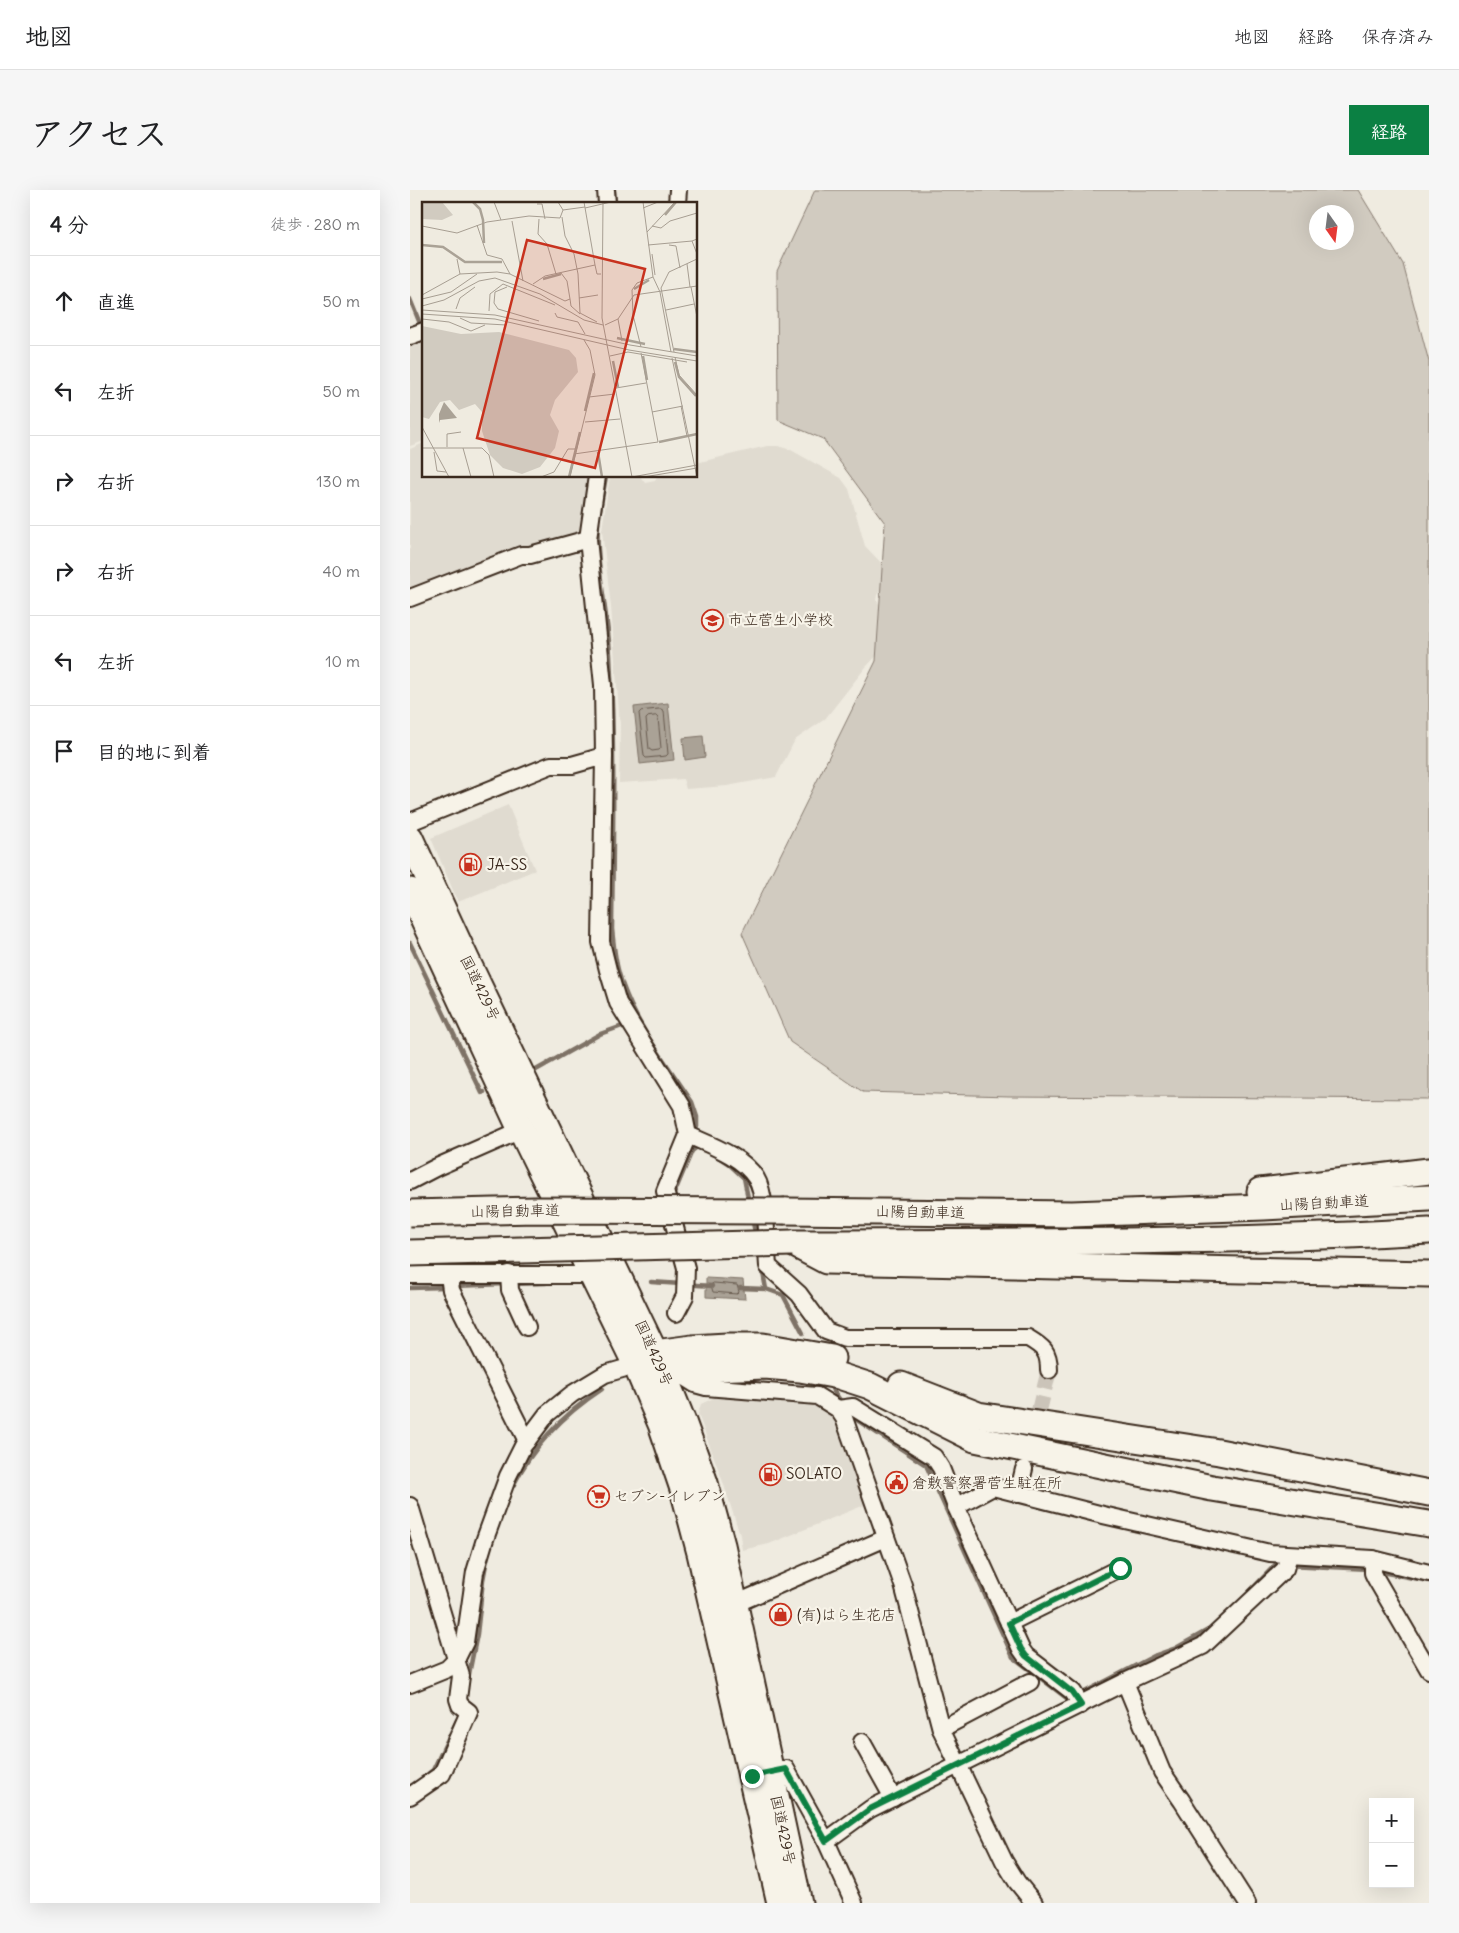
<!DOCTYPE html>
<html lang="ja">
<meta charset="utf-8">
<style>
body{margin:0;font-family:Delius,"Klee One",sans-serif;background:#f6f6f6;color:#202124}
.controls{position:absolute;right:15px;bottom:15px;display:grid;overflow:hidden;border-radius:0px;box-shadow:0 5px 20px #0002}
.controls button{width:45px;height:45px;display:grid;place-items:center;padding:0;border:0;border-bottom:1px solid #e0e0e0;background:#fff;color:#202124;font:25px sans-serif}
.compass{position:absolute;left:899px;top:15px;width:45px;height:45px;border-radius:50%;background:#fff;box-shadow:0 5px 20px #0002;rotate:166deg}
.stop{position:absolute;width:15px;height:15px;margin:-11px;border:4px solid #0b8043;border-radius:50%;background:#fff}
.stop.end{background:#0b8043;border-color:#fff;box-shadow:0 1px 5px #0008}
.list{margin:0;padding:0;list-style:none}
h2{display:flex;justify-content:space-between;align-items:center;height:65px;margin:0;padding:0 20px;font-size:21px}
h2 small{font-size:16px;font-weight:400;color:#757577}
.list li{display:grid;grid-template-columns:32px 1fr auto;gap:15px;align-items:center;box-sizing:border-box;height:90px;padding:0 20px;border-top:1px solid #e0e0e0}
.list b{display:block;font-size:19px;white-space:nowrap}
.list em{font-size:16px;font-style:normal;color:#757577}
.icon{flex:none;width:28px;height:28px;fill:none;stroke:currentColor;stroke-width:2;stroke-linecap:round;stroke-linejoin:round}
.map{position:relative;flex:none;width:1019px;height:1713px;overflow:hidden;border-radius:0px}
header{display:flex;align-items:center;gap:30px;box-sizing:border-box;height:70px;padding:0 25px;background:#fff;border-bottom:1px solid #e0e0e0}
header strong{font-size:24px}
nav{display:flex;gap:28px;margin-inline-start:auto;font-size:18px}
.intro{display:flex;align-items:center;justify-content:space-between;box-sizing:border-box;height:120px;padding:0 30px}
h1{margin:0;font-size:35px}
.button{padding:12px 22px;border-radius:0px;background:#0b8043;color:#fff;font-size:18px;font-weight:700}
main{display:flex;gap:30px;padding:0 30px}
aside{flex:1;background:#fff;border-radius:0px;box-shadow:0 5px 20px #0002}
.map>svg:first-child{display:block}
.built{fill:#e0dbd0}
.green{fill:#d1cbc0;stroke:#867a6f;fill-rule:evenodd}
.water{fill:#aaa296;stroke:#7e7266}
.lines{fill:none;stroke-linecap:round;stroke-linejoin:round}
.shore{stroke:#675a4e;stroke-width:1}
.stream{stroke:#7e7266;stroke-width:4.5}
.minor-tunnel{stroke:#cbc4b9;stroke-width:16;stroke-dasharray:16 8;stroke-linecap:butt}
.minor-casing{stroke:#3b2a1e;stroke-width:20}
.highway-casing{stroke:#3b2a1e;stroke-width:29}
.minor{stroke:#f7f3e8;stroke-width:16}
.highway{stroke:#f7f3e8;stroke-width:25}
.highway-bridge-casing{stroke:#3b2a1e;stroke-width:29;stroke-linecap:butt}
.highway-bridge{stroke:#f7f3e8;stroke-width:25}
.route{stroke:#0b8043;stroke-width:6}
.labels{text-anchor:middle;stroke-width:4.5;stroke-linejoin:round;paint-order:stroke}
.poi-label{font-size:15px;fill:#3b2a1e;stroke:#f7f3e8;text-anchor:start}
.street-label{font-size:15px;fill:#3b2a1e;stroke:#f7f3e8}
.inset-river{fill:none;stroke:#aaa296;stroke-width:2.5}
.inset-road{fill:none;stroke:#a79e92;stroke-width:1}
.view{fill:#c8321e;fill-opacity:0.15;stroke:#c8321e;stroke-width:2.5}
.inset-edge{fill:none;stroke:#3b2a1e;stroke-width:2.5}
</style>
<header>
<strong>地図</strong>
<nav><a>地図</a><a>経路</a><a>保存済み</a></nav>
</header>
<div class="intro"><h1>アクセス</h1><a class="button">経路</a></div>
<main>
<aside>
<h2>4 分<small>徒歩 · 280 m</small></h2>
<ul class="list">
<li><svg class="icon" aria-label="ahead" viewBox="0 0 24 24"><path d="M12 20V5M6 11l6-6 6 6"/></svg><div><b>直進</b></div><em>50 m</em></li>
<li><svg class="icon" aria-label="left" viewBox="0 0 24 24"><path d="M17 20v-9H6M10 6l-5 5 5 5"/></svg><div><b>左折</b></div><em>50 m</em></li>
<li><svg class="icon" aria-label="right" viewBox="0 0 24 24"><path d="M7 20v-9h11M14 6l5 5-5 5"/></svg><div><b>右折</b></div><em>130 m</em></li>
<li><svg class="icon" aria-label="right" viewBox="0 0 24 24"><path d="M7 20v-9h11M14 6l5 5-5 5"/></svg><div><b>右折</b></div><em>40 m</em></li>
<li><svg class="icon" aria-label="left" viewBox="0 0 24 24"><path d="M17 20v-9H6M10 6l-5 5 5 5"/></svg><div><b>左折</b></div><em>10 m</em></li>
<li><svg class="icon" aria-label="arrive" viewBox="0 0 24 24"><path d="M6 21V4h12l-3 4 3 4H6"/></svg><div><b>目的地に到着</b></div></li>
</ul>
</aside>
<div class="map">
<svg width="1019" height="1713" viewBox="0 0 1019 1713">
<rect width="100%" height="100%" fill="#efebe0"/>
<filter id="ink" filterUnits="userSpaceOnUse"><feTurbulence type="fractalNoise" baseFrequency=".02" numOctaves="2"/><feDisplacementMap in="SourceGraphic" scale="10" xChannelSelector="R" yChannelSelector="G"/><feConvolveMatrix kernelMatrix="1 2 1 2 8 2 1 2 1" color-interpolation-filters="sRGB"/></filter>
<g filter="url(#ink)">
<g class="built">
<polygon points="13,151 14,251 0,256 0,156"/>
<polygon points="14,253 14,286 183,286 173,337 169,346 0,403 0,259"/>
<polygon points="357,256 368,256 381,260 431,288 439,299 455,356 479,381 480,387 467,405 466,410 484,432 474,458 455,478 415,529 385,550 366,587 317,596 276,599 273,589 209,593 210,535 201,417 192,340 200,286 230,286 235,293 245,291 247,286 286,286 286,273"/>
<polygon points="98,615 125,680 48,712 21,648"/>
<polygon points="310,1205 403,1214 425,1225 457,1314 359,1354 332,1360 330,1345 313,1292 288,1224 291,1214"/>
</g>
<path class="green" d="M405,0H948L993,74L1019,172V909L600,906L453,902L380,852L332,743L466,471L475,333L413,249L368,230L367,81ZM906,22H936V52H906Z"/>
<g class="water">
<polygon points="258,513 264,570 230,574 224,517"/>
<polygon points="293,546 295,567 275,570 273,548"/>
<polygon points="296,1088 333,1090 335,1109 296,1107"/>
</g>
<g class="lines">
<g class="shore">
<polygon points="251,519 254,521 258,564 256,566 236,568 234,566 229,523 231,521"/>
<polygon points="246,526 248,528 251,558 249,560 242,561 239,559 236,529 238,527"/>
<polygon points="304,1093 327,1095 329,1102 327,1104 303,1102 301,1095"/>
</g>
<g class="stream">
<polyline points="204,0 205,12"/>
<polyline points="0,109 11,136"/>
<polyline points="190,320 196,286"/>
<path d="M188,333C185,374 198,423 200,465C205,557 203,648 202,739C204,759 206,778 213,796C228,838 258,875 282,912L287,927V937"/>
<polyline points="0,753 72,903 74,902"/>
<polyline points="126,880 190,844 215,835"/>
<polyline points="305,965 319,974 334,988 339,1013"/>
<polyline points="265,1008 264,1004 282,961 287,957"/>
<polyline points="342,1028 346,1047"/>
<polyline points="352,1077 356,1099 373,1105 393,1143"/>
<polyline points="241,1092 302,1096"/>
<polyline points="104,1094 136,1093"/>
<polyline points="44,1096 96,1094"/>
<polyline points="0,1098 36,1097"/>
<polyline points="330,1098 356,1099"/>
<polyline points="422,1199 433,1214"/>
<polyline points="439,1222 444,1228 516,1275 603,1467 659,1510 662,1508"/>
<path d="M103,1296C123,1255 154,1224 192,1199"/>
<polyline points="879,1375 959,1379"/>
<polyline points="966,1381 1019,1391"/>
<polyline points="840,1401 865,1375 871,1375"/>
<polyline points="58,1489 67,1444 73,1390 77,1369"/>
<polyline points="669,1505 746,1465 766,1458 798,1440"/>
<polyline points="19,1583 23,1580 47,1530"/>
</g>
<polyline class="minor-tunnel" points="617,1269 639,1180"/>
<defs>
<g id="minor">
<polyline points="196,0 197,14"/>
<polyline points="267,14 268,0"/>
<polyline points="0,146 14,141"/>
<polyline points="187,286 178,349 193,495 194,566 191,752 198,780 208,813 272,916 278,945 255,1001 276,1078 275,1106 266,1123"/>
<polyline points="0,408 111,365 120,365 178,349"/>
<polyline points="0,632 141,575 162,575 194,566"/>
<path d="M278,945C300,955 332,966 346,988C357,1006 356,1054 358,1076L389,1104L416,1141L435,1148H618C633,1157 639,1161 639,1180"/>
<polyline points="0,991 27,977 111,940"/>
<polyline points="99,1084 100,1100 117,1137"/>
<polyline points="0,1085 182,1085"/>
<polyline points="39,1085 41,1100 117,1251"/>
<polyline points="263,1180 285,1194 296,1197 407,1206 428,1219 434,1228 493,1395 531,1539 594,1671 607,1692 624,1713"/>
<polyline points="428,1219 443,1217 524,1267 531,1278 546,1317"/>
<polyline points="608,1304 614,1279"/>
<polyline points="0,1316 51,1486 48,1509 50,1515 59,1522 32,1584 0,1606"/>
<polyline points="963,1369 963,1383 966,1389 1019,1480"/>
<polyline points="325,1414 476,1348"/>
<polyline points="599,1433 710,1378"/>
<polyline points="715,1492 752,1582 772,1611 837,1713"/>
<polyline points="0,1494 37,1479 46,1470 55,1452 65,1382 75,1349 98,1286 113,1256 137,1224 162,1204 195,1184 226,1175"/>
<polyline points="671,1515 663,1502 616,1466 611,1459 546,1317 583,1297 693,1325 860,1363 963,1369 1019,1383"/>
<polyline points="531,1539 620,1492"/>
<polyline points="452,1552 483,1608"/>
<polyline points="352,1584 376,1579 416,1651 444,1713"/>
<polyline points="416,1651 460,1619 715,1492 793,1456 875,1379 879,1365"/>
</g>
<g id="highway">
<polyline points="0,648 56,769 245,1163 273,1232 295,1293 312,1355 389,1713"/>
<polyline points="0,701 111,940 226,1175 251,1234 273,1299 290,1363 370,1713"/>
<polyline points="850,1001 1019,981"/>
<polyline points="375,1021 662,1024 854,1017 1019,1008"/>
<polyline points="382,1053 416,1071 1019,1084"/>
<path d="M385,1053C596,1052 808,1053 1019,1041"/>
<polyline points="233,1171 245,1163 282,1158 317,1156 353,1156 422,1168"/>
<polyline points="237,1177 253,1180 355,1176 390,1179 429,1186 460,1196 565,1249 802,1298 1019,1334"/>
<polyline points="491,1195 568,1225 809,1262 1019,1303"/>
</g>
</defs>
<use href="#minor" class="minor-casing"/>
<use href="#highway" class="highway-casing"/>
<use href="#minor" class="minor"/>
<use href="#highway" class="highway"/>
<defs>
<g id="highway-bridge">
<polyline points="0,1023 126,1020 375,1021"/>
<polyline points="0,1063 382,1053"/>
</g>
</defs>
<use href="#highway-bridge" class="highway-bridge-casing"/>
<use href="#highway-bridge" class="highway-bridge"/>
</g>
</g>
<g class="lines" filter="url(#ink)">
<polyline class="route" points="342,1586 376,1579 416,1651 460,1619 671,1515 662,1502 616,1466 611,1459 599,1433 710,1378"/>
</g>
<defs>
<symbol id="school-ring" viewBox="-11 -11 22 22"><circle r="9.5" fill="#f7f3e8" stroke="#c8321e" stroke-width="1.5"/><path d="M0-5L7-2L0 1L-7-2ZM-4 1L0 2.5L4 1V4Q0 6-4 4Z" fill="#c8321e"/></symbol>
<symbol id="fuel-ring" viewBox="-11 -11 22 22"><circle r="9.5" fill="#f7f3e8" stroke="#c8321e" stroke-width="1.5"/><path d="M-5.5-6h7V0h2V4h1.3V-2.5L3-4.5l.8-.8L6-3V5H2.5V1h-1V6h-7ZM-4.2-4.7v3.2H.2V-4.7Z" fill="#c8321e"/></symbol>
<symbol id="civic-ring" viewBox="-11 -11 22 22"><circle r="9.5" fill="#f7f3e8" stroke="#c8321e" stroke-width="1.5"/><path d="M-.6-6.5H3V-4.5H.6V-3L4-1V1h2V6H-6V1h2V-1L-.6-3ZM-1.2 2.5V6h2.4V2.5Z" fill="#c8321e"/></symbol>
<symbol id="supermarket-ring" viewBox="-11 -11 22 22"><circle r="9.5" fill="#f7f3e8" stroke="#c8321e" stroke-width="1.5"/><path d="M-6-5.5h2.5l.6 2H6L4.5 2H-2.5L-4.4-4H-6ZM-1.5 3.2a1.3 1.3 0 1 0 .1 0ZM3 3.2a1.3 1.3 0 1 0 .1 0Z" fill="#c8321e"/></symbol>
<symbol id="shop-ring" viewBox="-11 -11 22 22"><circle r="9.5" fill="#f7f3e8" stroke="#c8321e" stroke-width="1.5"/><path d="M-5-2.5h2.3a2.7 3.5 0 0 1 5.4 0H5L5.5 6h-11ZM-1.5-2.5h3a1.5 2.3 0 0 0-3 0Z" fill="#c8321e"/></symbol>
</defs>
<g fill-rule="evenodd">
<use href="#school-ring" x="290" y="418" width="25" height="25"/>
<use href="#fuel-ring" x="48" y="662" width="25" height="25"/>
<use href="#fuel-ring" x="348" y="1272" width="25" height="25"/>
<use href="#civic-ring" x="474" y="1280" width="25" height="25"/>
<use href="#supermarket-ring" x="176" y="1294" width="25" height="25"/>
<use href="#shop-ring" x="358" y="1412" width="25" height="25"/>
</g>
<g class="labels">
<g class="poi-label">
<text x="318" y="435">市立菅生小学校</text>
<text x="77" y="680">JA-SS</text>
<text x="376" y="1289">SOLATO</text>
<text x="502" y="1298">倉敷警察署菅生駐在所</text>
<text x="204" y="1311">セブン-イレブン</text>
<text x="387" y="1430">(有)はら生花店</text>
</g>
<g class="street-label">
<text transform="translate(70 798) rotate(64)" y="5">国道429号</text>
<text transform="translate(914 1013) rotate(-3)" y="5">山陽自動車道</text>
<text transform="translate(105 1021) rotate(-1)" y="5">山陽自動車道</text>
<text transform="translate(510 1022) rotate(1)" y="5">山陽自動車道</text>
<text transform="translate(244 1163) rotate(66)" y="5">国道429号</text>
<text transform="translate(373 1640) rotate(78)" y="5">国道429号</text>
</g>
</g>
<g transform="translate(12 12)">
<rect width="275" height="275" fill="#efebe0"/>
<path d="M0,0H20L31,13L20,18L0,17ZM0,124L39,132L77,130L147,148L154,156L156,170L133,198L128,213L137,229L133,246L118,265L100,272L81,266L68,253L60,229V210L53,202L37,208L28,198L18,200L7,217L0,215Z" fill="#d1cbc0"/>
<path d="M22,200L35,216L18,218L17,221V212Z" fill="#aaa296"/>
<path class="inset-river" d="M51,0L58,7L61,18L62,41M243,13L254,0M0,43L21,45L43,60H80M121,77L139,72M212,87L227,78M195,136L223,142M252,147L275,150M221,154L225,178M191,159L196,185M253,160L257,175L274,194M163,209L172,171M237,240L275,232M176,250L180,275M147,275L158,230"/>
<path class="inset-road" d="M72,0L79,18M162,0L173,63L175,72H179M181,0L180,116L210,275M221,0L231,75L238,90L249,150M115,2H120L123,17M163,6L189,0M221,6L236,0M141,8L163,5M140,15L143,34L152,52L156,72L158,111L175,120M117,17L116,32L125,42L134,72M90,19L101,79M55,23L65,53L80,57L88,72M0,24L35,31L65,20L107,14L138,16L141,8L136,0M230,24L239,26L248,19L275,11M225,30L253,0M275,37L270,39L275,52M226,43L270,39M247,43L254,44L258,66M230,52L233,73M35,57L38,72M265,62L268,85M111,82L123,74L173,63M85,85L73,90L72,101L76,107L117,119M269,85L275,115M0,93L38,72L75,70L88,72L143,99L148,97L145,79L139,71M157,96L176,93M0,97L29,90L55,72M148,97L149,104L158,112M0,104L22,98L57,79L73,76L118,92L162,118L181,123M34,107L38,96L53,85M0,108L73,113L208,143L275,154M244,108L272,102M67,109L68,92L81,82L133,103M133,111L135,115L156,120L163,132M0,112L73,117L207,148L275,159M38,116L49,121L84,123M0,117L27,120L49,129L63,123M196,117L200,139M183,123L196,117L212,93L275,84M219,145L211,113L210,88L215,81L231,75M252,150L239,86L247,70L275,57M188,154L206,150L265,160M253,155L257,173L275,193M250,156L275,275M194,186L224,181M167,195L193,192M259,204L265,234M230,210L261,204M163,220L198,217M0,225L27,275M25,245V232L39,230M0,246H60L67,253L72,275M41,246L49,275M12,250L15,269L24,270M152,252L236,240L219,151M119,275L132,270L146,247H153M148,275L173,173L168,148L162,138M210,275L275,263M222,275L275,266"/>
<path class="view" d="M105,38L223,67L173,266L55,236Z"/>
<rect width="275" height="275" class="inset-edge"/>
</g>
</svg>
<div class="controls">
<button>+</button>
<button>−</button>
</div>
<svg class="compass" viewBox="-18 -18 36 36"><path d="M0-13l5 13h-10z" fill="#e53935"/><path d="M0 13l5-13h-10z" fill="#757577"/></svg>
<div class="stop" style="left:710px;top:1378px"></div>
<div class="stop end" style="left:342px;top:1586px"></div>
</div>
</main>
